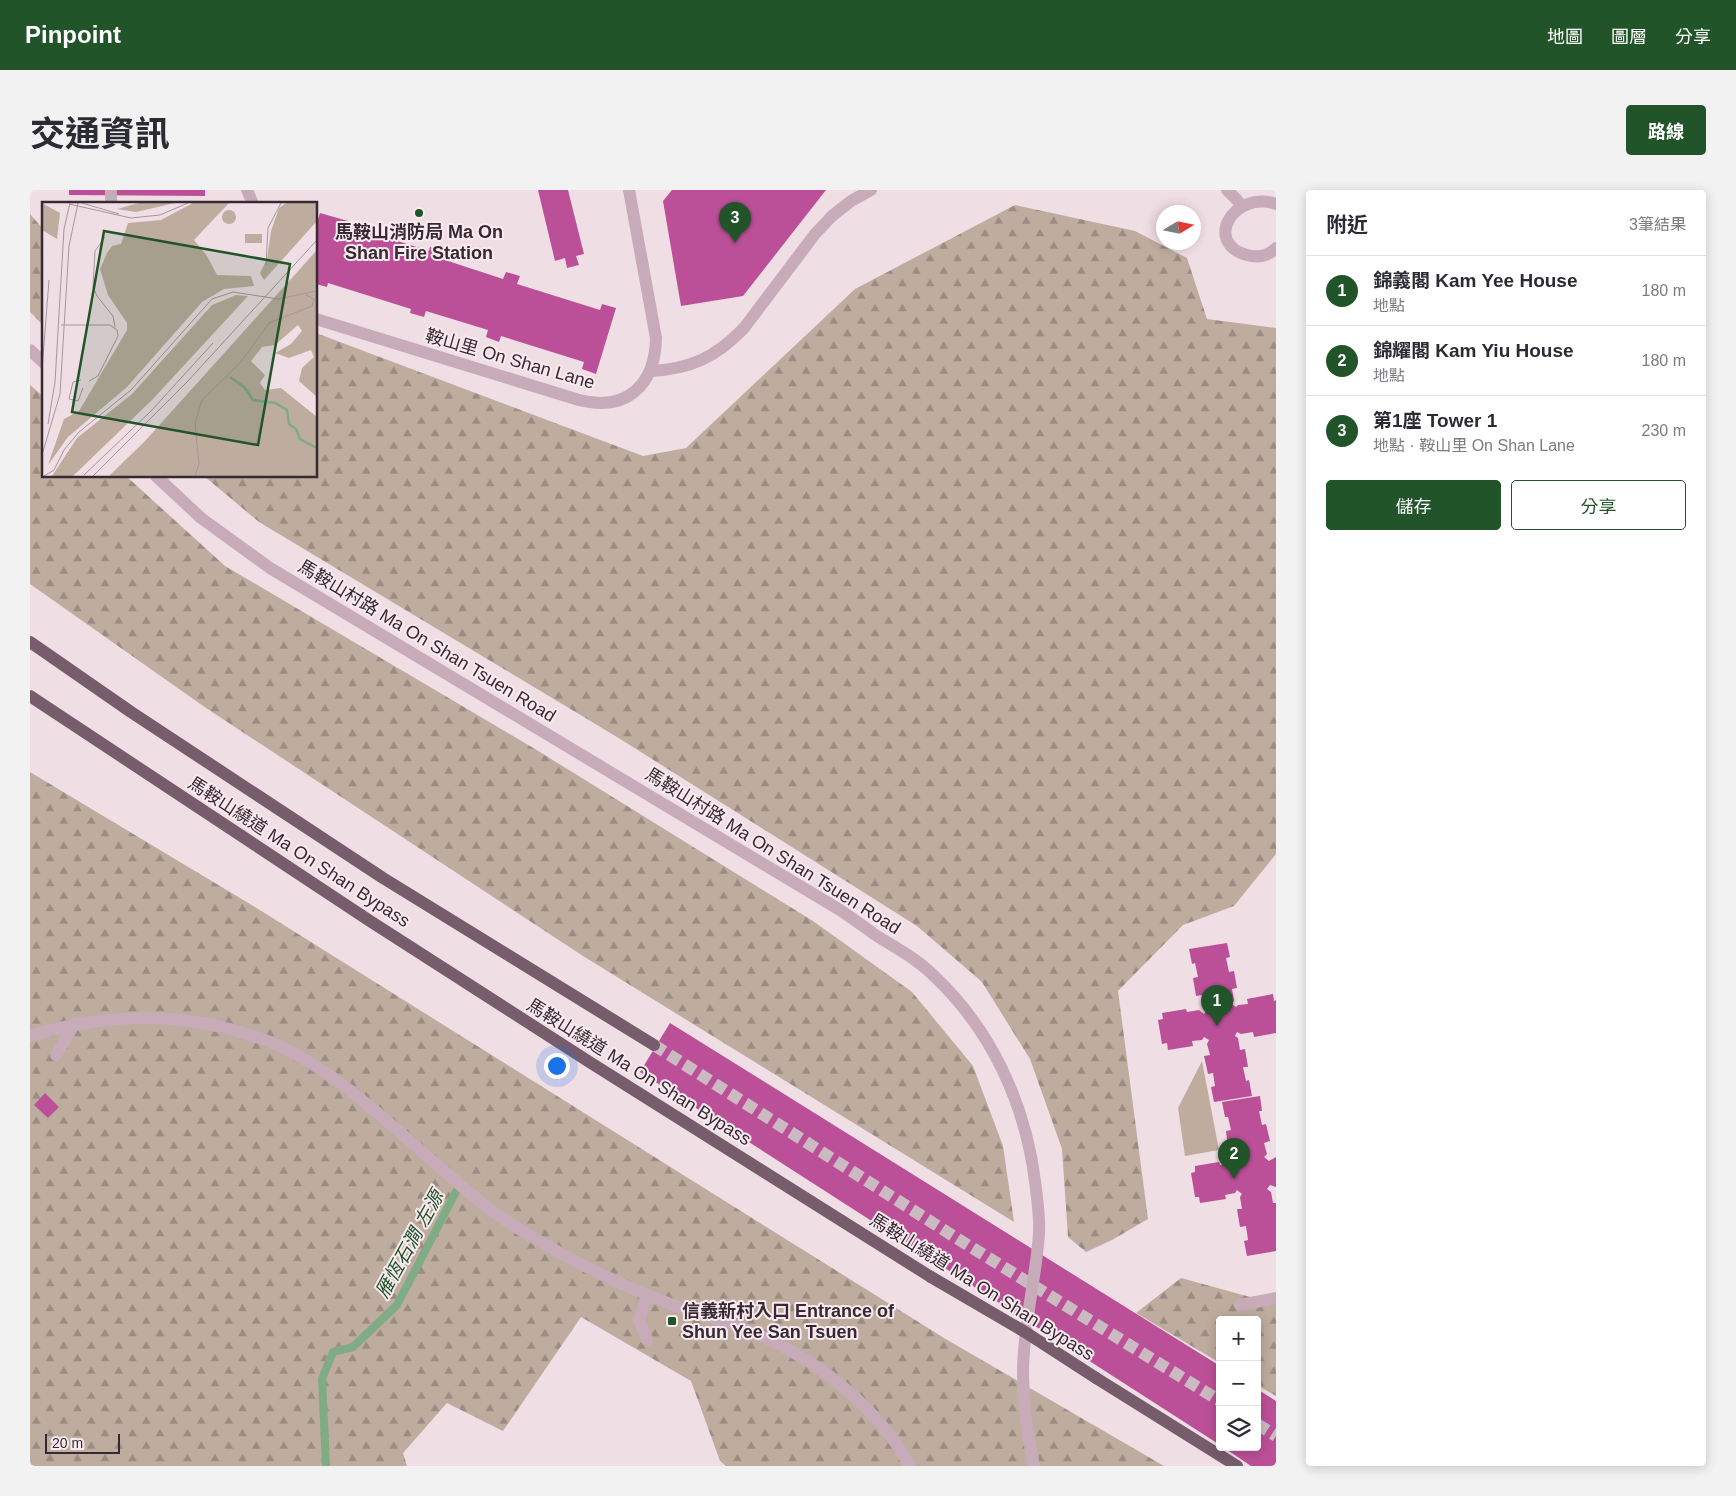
<!DOCTYPE html>
<html lang="zh-TW">
<meta charset="utf-8">
<style>
body{margin:0;font-family:Arial,"Noto Sans TC",sans-serif;background:#f2f2f3;color:#2b2b33}
.controls{position:absolute;right:15px;bottom:15px;display:grid;overflow:hidden;border-radius:5px;box-shadow:0 2px 12px #0003}
.controls button{width:45px;height:45px;display:grid;place-items:center;padding:0;border:0;border-bottom:1px solid #e1e1e2;background:#fff;color:#2b2b33;font:25px sans-serif}
.compass{position:absolute;left:1126px;top:15px;width:45px;height:45px;border-radius:50%;background:#fff;box-shadow:0 2px 12px #0003;rotate:80deg}
.scale{position:absolute;left:15px;bottom:12px;width:75px;box-sizing:border-box;padding-left:5px;border:2px solid #362931;border-top:0;font-size:14px;line-height:18px;white-space:nowrap;color:#362931;-webkit-text-stroke:4px #f8eaef;paint-order:stroke}
.you{position:absolute;left:526px;top:875px;width:18px;height:18px;margin:-12px;border:4px solid #fff;border-radius:50%;background:#1a73e8;box-shadow:0 0 0 8px #1a73e833}
.badge{display:grid;place-items:center;width:32px;height:32px;border-radius:50%;background:#22542a;color:#fff;font-size:16px;font-weight:700}
.pin{position:absolute;translate:-50% -41px;filter:drop-shadow(0 1px 2px #0008)}
.pin::after{content:'';position:absolute;top:26px;width:18px;height:15px;background:inherit;clip-path:polygon(0 0,100% 0,50% 100%)}
.list{margin:0;padding:0;list-style:none}
h2{display:flex;justify-content:space-between;align-items:center;height:65px;margin:0;padding:0 20px;font-size:21px}
h2 small{font-size:16px;font-weight:400;color:#7c7c81}
.list li{display:grid;grid-template-columns:32px 1fr auto;gap:15px;align-items:center;box-sizing:border-box;height:70px;padding:0 20px;border-top:1px solid #e1e1e2}
.list b{display:block;font-size:19px;white-space:nowrap}
.list p{margin:0;font-size:16px;white-space:nowrap;color:#7c7c81}
.list em{font-size:16px;font-style:normal;color:#7c7c81}
.actions{display:flex;gap:10px;padding:15px 20px}
.actions a{flex:1;padding:11px 0;border:1px solid #22542a;border-radius:5px;text-align:center;font-size:18px;color:#22542a}
.actions .main{background:#22542a;color:#fff}
.icon{flex:none;width:28px;height:28px;fill:none;stroke:currentColor;stroke-width:2;stroke-linecap:round;stroke-linejoin:round}
.map{position:relative;flex:none;width:1246px;height:1276px;overflow:hidden;border-radius:5px}
header{display:flex;align-items:center;gap:30px;box-sizing:border-box;height:70px;padding:0 25px;background:#22542a;color:#fff}
header strong{font-size:24px}
nav{display:flex;gap:28px;margin-inline-start:auto;font-size:18px}
.intro{display:flex;align-items:center;justify-content:space-between;box-sizing:border-box;height:120px;padding:0 30px}
h1{margin:0;font-size:35px}
.button{padding:12px 22px;border-radius:5px;background:#22542a;color:#fff;font-size:18px;font-weight:700}
main{display:flex;gap:30px;padding:0 30px}
aside{flex:1;background:#fff;border-radius:5px;box-shadow:0 2px 12px #0003}
.map>svg:first-child{display:block}
.forest{fill:url(#forest-firs)}
.park{fill:#beac9f}
.lines{fill:none;stroke-linecap:round;stroke-linejoin:round}
.stream{stroke:#7fab85;stroke-width:8}
.building{fill:#bc5098}
.primary-tunnel{stroke:#cbbac1;stroke-width:12;stroke-dasharray:12 6;stroke-linecap:butt}
.lane{stroke:#c8abb8;stroke-width:12}
.street{stroke:#c8abb8;stroke-width:12}
.primary{stroke:#775c6b;stroke-width:12}
.primary-bridge{stroke:#775c6b;stroke-width:12}
.poi-dot{fill:#22542a;stroke:#f8eaef;stroke-width:2}
.labels{text-anchor:middle;stroke-width:4;stroke-linejoin:round;paint-order:stroke}
.poi-label{font-size:18px;font-weight:bold;fill:#362931;stroke:#f8eaef}
.street-label{font-size:18px;fill:#362931;stroke:#f8eaef}
.water-label{font-size:19px;font-style:italic;fill:#22542a;stroke:#f8eaef}
.inset-river{fill:none;stroke:#7fab85;stroke-width:2.5}
.inset-road{fill:none;stroke:#a6969d;stroke-width:1}
.view{fill:#22542a;fill-opacity:0.15;stroke:#22542a;stroke-width:2.5}
.inset-edge{fill:none;stroke:#362931;stroke-width:2.5}
</style>
<header>
<strong>Pinpoint</strong>
<nav><a>地圖</a><a>圖層</a><a>分享</a></nav>
</header>
<div class="intro"><h1>交通資訊</h1><a class="button">路線</a></div>
<main>
<div class="map">
<svg width="1246" height="1276" viewBox="0 0 1246 1276">
<defs>
<pattern id="forest-firs" width="22" height="20" patternUnits="userSpaceOnUse" patternTransform="scale(1.25)"><rect width="22" height="20" fill="#beac9f"/><path d="M5 1l3.5 6h-7zM16 11l3.5 6h-7z" fill="#9b8c82"/></pattern>
</defs>
<rect width="100%" height="100%" fill="#f0dee5"/>
<g class="forest">
<polygon points="985,15 1105,41 1157,68 1177,129 1246,138 1246,664 1204,716 1153,735 1088,801 1118,1029 1082,1050 1056,1062 1038,1047 1032,959 1000,869 952,792 887,736 587,547 229,332 174,286 286,286 286,143 613,266 656,258 825,99"/>
<polygon points="0,24 14,40 14,136 0,122"/>
<polygon points="0,195 14,207 14,286 96,286 195,376 505,559 783,731 882,802 943,876 973,956 984,1032 553,766 176,518 0,394"/>
<polygon points="0,582 225,717 914,1148 1134,1276 696,1276 690,1271 661,1191 551,1127 473,1241 417,1213 373,1263 377,1276 0,1276"/>
<polygon points="1151,1088 1246,1114 1246,1206 1227,1195 1227,1130 1190,1130 1190,1173 1106,1123"/>
</g>
<polygon class="park" points="1172,871 1189,960 1155,966 1148,918"/>
<g class="lines">
<polyline class="stream" points="296,1276 292,1189 303,1162 323,1157 367,1115 430,994"/>
</g>
<g class="building">
<polygon points="39,0 175,0 175,6 39,5"/>
<polygon points="508,0 538,0 554,64 546,66 549,75 537,78 535,68 525,71"/>
<polygon points="642,0 796,0 713,106 651,116 633,11"/>
<polygon points="290,23 318,31 317,35 399,61 400,57 415,61 412,69 473,89 476,82 490,86 487,94 570,120 572,114 586,118 566,184 552,179 554,172 471,146 469,152 456,147 458,140 396,121 394,127 380,123 381,119 298,93 297,97 286,94 286,62 288,57 286,56 286,36"/>
<polygon points="1197,753 1200,767 1196,768 1199,782 1204,781 1207,798 1202,799 1204,811 1202,814 1206,817 1208,815 1218,814 1217,809 1243,804 1244,811 1246,810 1246,843 1224,847 1223,842 1211,844 1207,842 1205,846 1208,848 1210,860 1215,859 1218,877 1213,877 1216,891 1219,890 1222,906 1184,912 1181,897 1185,896 1183,883 1178,884 1174,866 1180,865 1177,854 1179,850 1174,847 1172,850 1162,851 1163,856 1138,860 1137,853 1132,854 1128,830 1133,829 1132,823 1156,819 1157,822 1169,820 1174,824 1177,819 1174,816 1172,805 1166,806 1163,788 1168,787 1165,773 1162,774 1159,759"/>
<polygon points="640,833 1190,1176 1190,1255 610,882"/>
<polygon points="15,903 29,917 18,928 4,915"/>
<polygon points="1230,906 1232,921 1229,921 1232,935 1236,934 1240,951 1234,953 1237,964 1234,967 1239,971 1246,967 1246,997 1240,995 1237,999 1241,1002 1243,1013 1246,1013 1246,1061 1217,1066 1214,1051 1218,1050 1216,1036 1210,1037 1207,1019 1212,1019 1210,1007 1212,1004 1207,1000 1205,1003 1195,1005 1196,1009 1170,1013 1169,1007 1165,1007 1161,983 1165,982 1165,976 1189,972 1190,975 1201,973 1207,977 1210,972 1206,970 1205,958 1198,959 1196,941 1201,940 1198,927 1195,927 1192,912"/>
<polygon points="1227,1199 1246,1211 1246,1276 1221,1276 1193,1257 1227,1257"/>
</g>
<g class="lines">
<g class="primary-tunnel">
<polyline points="624,855 928,1049 1190,1211"/>
<polyline points="1227,1234 1246,1246"/>
</g>
<g class="lane">
<polyline points="217,0 223,14"/>
<polyline points="1197,0 1208,11"/>
<polyline points="81,14 81,0"/>
<path d="M1246,14C1203,0 1173,53 1217,65C1228,68 1238,66 1246,58"/>
<path d="M621,181C661,179 686,167 714,138L785,44L802,26L821,11L841,0"/>
<polyline points="26,865 45,833"/>
<polyline points="1210,1115 1246,1108"/>
<polyline points="617,1150 609,1130 617,1105"/>
</g>
<g class="street">
<path d="M286,129L549,210C597,222 625,195 626,148L599,0"/>
<polyline points="0,160 14,173"/>
<path d="M126,286L171,328L240,378L810,720C822,728 833,736 844,744C864,757 886,768 903,785C961,839 995,913 1005,991C1007,1008 1010,1026 1009,1043C1006,1089 993,1137 993,1182C993,1215 997,1244 1004,1276"/>
<path d="M0,846C80,822 153,821 232,849C300,873 367,941 422,988C436,1000 451,1013 466,1024C514,1056 566,1084 620,1106C658,1122 698,1131 736,1148C794,1175 848,1219 880,1276"/>
</g>
<g class="primary">
<polyline points="0,452 101,522 353,688 624,855"/>
<polyline points="0,506 340,731 561,873 901,1087"/>
<polyline points="1066,1188 1207,1276"/>
</g>
<polyline class="primary-bridge" points="901,1087 995,1142 1066,1188"/>
</g>
<g class="poi-dot">
<circle cx="389" cy="23" r="5"/>
<rect x="637" y="1126" width="10" height="10" rx="2.5"/>
</g>
<g class="labels">
<g class="poi-label">
<text x="389" y="48">馬鞍山消防局 Ma On<tspan x="389" dy="21">Shan Fire Station</tspan></text>
<text x="652" y="1127" text-anchor="start">信義新村入口 Entrance of<tspan x="652" dy="21">Shun Yee San Tsuen</tspan></text>
</g>
<g class="street-label">
<text transform="translate(480 169) rotate(16)" y="6">鞍山里 On Shan Lane</text>
<text transform="translate(397 451) rotate(31)" y="6">馬鞍山村路 Ma On Shan Tsuen Road</text>
<text transform="translate(743 661) rotate(32)" y="6">馬鞍山村路 Ma On Shan Tsuen Road</text>
<text transform="translate(269 662) rotate(33)" y="6">馬鞍山繞道 Ma On Shan Bypass</text>
<text transform="translate(609 882) rotate(32)" y="6">馬鞍山繞道 Ma On Shan Bypass</text>
<text transform="translate(952 1097) rotate(32)" y="6">馬鞍山繞道 Ma On Shan Bypass</text>
</g>
<g class="water-label">
<text transform="translate(379 1054) rotate(-61)" y="7">雁恆石澗 左源</text>
</g>
</g>
<g transform="translate(12 12)">
<rect width="275" height="275" fill="#f0dee5"/>
<path d="M97,1H133L94,10L75,7ZM151,1H187L152,38L165,54L175,73L209,74L212,84L182,87L160,100L85,185L26,235L6,263L22,217L37,209L85,128V121L66,93L58,67L65,51L70,44L79,42L86,21L119,18ZM244,1H275V19L222,78L218,71L225,57L229,29L237,6ZM275,48V195L257,179L260,166L272,155L269,148L247,156L233,151L249,142L260,129L256,123L233,143L220,145L209,159L223,173L218,181L223,188L239,186L275,215V274H67L103,239ZM194,93L206,94L110,198L31,274H10L35,236L90,192L170,103Z" fill="#beac9f"/>
<path d="M0,1L18,11L15,37L0,28ZM180 15a7 7 0 1 1 14 0a7 7 0 1 1-14 0ZM203,32H220V41H203Z" fill="#beac9f"/>
<path class="inset-river" d="M188,175L202,185L211,198L233,201L245,208L247,222L254,227L258,237L275,246"/>
<path class="inset-road" d="M40,1L77,12M27,2L89,16L118,13L146,1M63,35L53,49L51,85L55,94L71,114L73,125M224,63L226,26L239,1M19,123H68L75,128L76,134L56,174L47,179M0,168L7,78M39,178L31,180L27,197L36,199L41,186M6,222L13,180L22,27L28,1M0,253L18,192L27,44L36,1M42,273L109,209L171,141M2,274L12,268L22,248L37,230L89,188L170,97L191,90L236,97L275,89M51,274L145,180L275,38M153,274L157,262L153,221L160,198L199,160L227,121L270,104L272,97L264,93"/>
<path class="view" d="M62,29L248,62L216,243L30,210Z"/>
<rect width="275" height="275" class="inset-edge"/>
</g>
</svg>
<div class="controls">
<button>+</button>
<button>−</button>
<button><svg class="icon" aria-label="layers" viewBox="0 0 24 24"><path d="M12 4l9 5-9 5-9-5zM3 14l9 5 9-5"/></svg></button>
</div>
<svg class="compass" viewBox="-18 -18 36 36"><path d="M0-13l5 13h-10z" fill="#e53935"/><path d="M0 13l5-13h-10z" fill="#7c7c81"/></svg>
<div class="scale">20 m</div>
<div class="you"></div>
<div class="pin badge" style="left:1187px;top:836px">1</div>
<div class="pin badge" style="left:1204px;top:989px">2</div>
<div class="pin badge" style="left:705px;top:53px">3</div>
</div>
<aside>
<h2>附近<small>3筆結果</small></h2>
<ul class="list">
<li><span class="badge">1</span><div><b>錦義閣 Kam Yee House</b><p>地點</p></div><em>180 m</em></li>
<li><span class="badge">2</span><div><b>錦耀閣 Kam Yiu House</b><p>地點</p></div><em>180 m</em></li>
<li><span class="badge">3</span><div><b>第1座 Tower 1</b><p>地點 · 鞍山里 On Shan Lane</p></div><em>230 m</em></li>
</ul>
<div class="actions"><a class="main">儲存</a><a>分享</a></div>
</aside>
</main>
